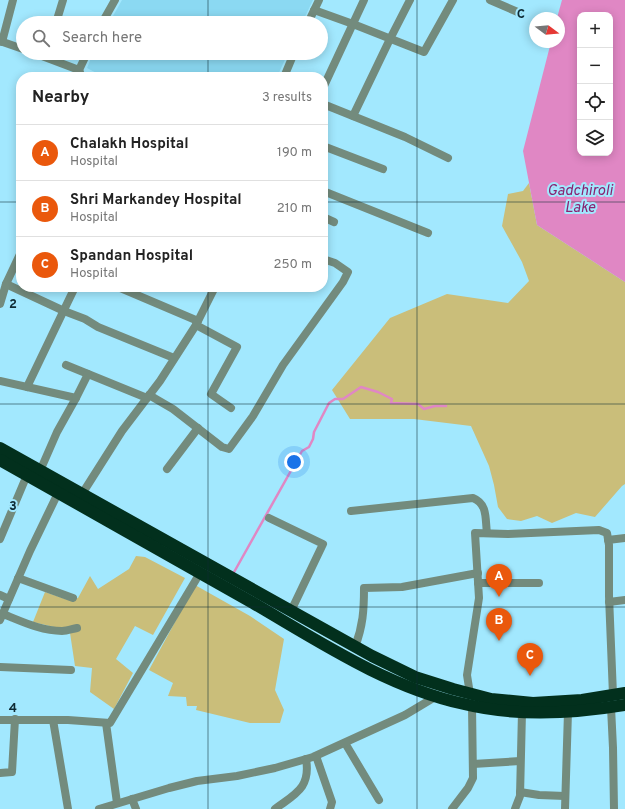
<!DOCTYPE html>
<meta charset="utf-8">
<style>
body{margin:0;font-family:Overpass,sans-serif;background:#f6f6f6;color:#222}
.controls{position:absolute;right:12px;top:12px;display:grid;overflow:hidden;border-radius:8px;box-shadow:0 2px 10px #0003}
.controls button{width:36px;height:36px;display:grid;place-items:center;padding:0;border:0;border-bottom:1px solid #e0e0e0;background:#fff;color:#222;font:20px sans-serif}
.compass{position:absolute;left:529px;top:12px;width:36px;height:36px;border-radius:50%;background:#fff;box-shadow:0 2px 10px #0003;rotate:106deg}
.you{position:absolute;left:294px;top:462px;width:14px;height:14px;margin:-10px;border:3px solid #fff;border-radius:50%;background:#1a73e8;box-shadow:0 0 0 6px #1a73e833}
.badge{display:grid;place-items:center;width:26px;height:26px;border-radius:50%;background:#ea580c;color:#fff;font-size:13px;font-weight:700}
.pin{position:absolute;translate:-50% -33px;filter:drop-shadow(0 1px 2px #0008)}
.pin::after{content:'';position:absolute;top:21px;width:14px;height:12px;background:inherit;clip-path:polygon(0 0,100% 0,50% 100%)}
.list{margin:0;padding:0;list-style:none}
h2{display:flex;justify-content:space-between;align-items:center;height:52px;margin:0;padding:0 16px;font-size:17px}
h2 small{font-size:13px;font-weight:400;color:#767676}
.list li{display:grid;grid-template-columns:26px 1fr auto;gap:12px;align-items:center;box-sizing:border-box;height:56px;padding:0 16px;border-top:1px solid #e0e0e0}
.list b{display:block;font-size:15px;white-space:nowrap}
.list p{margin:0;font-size:13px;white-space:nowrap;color:#767676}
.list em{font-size:13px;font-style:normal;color:#767676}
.icon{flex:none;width:22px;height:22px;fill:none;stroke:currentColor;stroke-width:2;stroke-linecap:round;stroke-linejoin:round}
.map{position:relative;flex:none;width:625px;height:809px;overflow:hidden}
.search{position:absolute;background:#fff;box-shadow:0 2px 10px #0003;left:16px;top:16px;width:312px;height:44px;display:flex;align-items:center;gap:10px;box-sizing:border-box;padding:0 14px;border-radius:22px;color:#767676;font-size:15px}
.panel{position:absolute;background:#fff;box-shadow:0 2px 10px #0003;left:16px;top:72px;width:312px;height:220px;border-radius:16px}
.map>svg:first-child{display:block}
.built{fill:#8bd9f2}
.green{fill:#cabe7a}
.water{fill:#e087c4;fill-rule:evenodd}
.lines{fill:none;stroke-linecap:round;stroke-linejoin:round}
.stream{stroke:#e087c4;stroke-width:2.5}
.minor{stroke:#738b7d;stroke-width:8}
.highway{stroke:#02301d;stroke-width:12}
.grid{fill:none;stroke:#0e2b34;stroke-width:1;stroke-opacity:0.55}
.labels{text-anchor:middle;stroke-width:4;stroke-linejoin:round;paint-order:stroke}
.water-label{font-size:15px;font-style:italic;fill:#892270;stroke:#a2e8fe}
.grid-label{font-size:13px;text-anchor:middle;font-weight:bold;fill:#0e2b34;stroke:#a2e8fe;stroke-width:4;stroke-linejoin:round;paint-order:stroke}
</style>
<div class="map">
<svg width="625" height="809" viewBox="0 0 625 809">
<rect width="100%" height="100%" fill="#a2e8fe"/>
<g class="built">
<polygon points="122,0 313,0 302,23 109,23"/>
<polygon points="93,53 288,53 277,77 104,77 87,68"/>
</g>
<g class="green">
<polygon points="529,183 537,225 625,282 625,484 622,486 595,517 576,513 552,523 537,516 521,521 507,519 498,507 494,485 489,466 471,426 414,419 350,419 332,390 390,318 447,294 508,303 529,281 522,262 502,226 508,194 523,191"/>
<polygon points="136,556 145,557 185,578 153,635 135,626 116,659 133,673 114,709 90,692 92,668 75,666 70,633 58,628 33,622 45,592 68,600 78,598 90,576 98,589 129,569"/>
<polygon points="195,585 250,616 284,639 275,690 284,710 280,723 250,723 196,710 197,706 187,706 186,697 168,696 173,683 149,670"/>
</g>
<path class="water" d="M562,0H625V282L537,225L523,151L551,42H559V18H557ZM580,15H610V153H580Z"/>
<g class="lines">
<polyline class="stream" points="233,574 302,451 309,447 313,439 314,432 329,403 335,399 343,399 361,387 378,392 392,399 391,403 418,404 424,409 435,406 446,406"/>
<g class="minor">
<polyline points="490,0 520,13"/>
<polyline points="314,10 353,24 424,52 453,0"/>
<polyline points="56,23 63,0"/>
<polyline points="102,23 115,0"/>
<polyline points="308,23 319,0"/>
<polyline points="0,41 23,49"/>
<polyline points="2,42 13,0"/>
<polyline points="34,53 79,70 82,77"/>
<polyline points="79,70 87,53"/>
<polyline points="284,77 294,53"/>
<polyline points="323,88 364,0"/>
<polyline points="323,104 405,137 448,158"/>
<polyline points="353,116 390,39 410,0"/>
<polyline points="323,146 383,169"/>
<polyline points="323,191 428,233"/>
<polyline points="323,217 334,222"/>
<polyline points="6,284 64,311 85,319 98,327 174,358"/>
<polyline points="118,287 198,321"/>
<polyline points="0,304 6,284 21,252"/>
<polyline points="196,325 237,347 211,394 231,408"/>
<polyline points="66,365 147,398"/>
<polyline points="0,381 76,398 57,432 40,471"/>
<polyline points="27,387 75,287"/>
<polyline points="149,395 173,409 222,447 229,449 253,416 283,365 343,282 348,272 335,263 323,259"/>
<polyline points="76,398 88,374"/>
<polyline points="167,469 198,428"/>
<polyline points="82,494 122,431 160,381 196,325 215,287"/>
<path d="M351,511L473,498C488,504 485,519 487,533"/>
<polyline points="269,518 323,544 291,611"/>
<polyline points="0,539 27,475"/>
<polyline points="608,540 625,538"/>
<polyline points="18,578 73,598"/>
<polyline points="478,583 539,583"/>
<polyline points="0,595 9,599"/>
<polyline points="609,602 625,600"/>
<path d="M3,614C21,621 41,631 62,631C67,631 72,629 77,628"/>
<polyline points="0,620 30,551 58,493"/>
<path d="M355,647C363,626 364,610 364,588L402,587L478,573"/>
<polyline points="0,667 71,670"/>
<polyline points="470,694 467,675 479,598 475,533 508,534 599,530 607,533 609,545 609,596 613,695"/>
<polyline points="611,707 613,748 614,809"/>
<polyline points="0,720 68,720 110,723 200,573"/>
<polyline points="53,720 68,809"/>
<polyline points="106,723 117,803"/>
<polyline points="345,743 379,800"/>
<polyline points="316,756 332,802 330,809"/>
<polyline points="473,764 520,761"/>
<polyline points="0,773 12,772 15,719"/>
<polyline points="520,792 539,795 565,796"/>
<polyline points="132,799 136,809"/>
<polyline points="99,809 169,788 197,781 237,776 275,768 313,757 405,715 435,697"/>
<path d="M275,809C295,794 311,788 306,759"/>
<polyline points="452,809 468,788 473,778 472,706"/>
<polyline points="515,809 520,796 522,712"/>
<polyline points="565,809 568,712"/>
</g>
<g class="highway">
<polyline points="0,448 372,656 415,677 453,689 491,699 533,703 582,700 625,693"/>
<path d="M0,460C84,508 169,555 253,603C320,642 387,687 464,704C517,717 571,714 625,705"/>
</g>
</g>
<path class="grid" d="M208,0V23M417,0V809M208,53V77M0,202H21M323,202H625M208,287V809M0,404H625M0,607H625"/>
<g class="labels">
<g class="water-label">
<text x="580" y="195">Gadchiroli<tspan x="580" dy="17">Lake</tspan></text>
</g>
</g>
<g class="grid-label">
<text x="521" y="18">C</text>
<text x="13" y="308">2</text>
<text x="13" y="510">3</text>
<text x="13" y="712">4</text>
</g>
</svg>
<div class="controls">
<button>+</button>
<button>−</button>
<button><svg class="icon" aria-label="locate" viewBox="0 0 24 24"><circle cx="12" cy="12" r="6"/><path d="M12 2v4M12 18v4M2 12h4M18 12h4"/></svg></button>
<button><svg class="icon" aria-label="layers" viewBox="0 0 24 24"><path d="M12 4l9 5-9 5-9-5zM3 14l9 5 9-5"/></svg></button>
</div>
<svg class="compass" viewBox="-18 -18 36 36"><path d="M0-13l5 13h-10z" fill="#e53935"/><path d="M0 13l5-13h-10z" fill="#767676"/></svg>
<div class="you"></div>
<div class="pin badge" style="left:499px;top:597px">A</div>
<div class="pin badge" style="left:499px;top:641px">B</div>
<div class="pin badge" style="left:530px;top:676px">C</div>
<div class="search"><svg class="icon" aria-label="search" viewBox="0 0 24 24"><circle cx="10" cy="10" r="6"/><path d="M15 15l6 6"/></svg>Search here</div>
<section class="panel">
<h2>Nearby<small>3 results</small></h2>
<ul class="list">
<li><span class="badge">A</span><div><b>Chalakh Hospital</b><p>Hospital</p></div><em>190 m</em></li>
<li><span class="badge">B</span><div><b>Shri Markandey Hospital</b><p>Hospital</p></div><em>210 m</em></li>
<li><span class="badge">C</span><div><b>Spandan Hospital</b><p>Hospital</p></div><em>250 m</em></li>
</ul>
</section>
</div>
